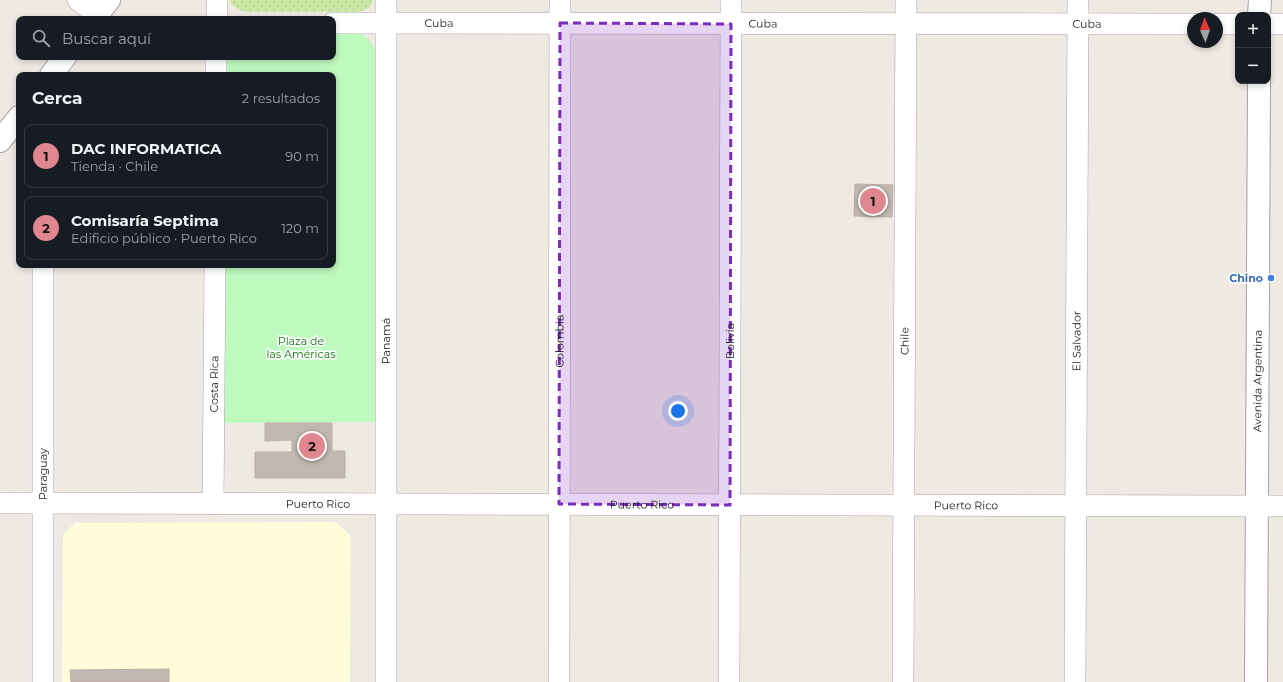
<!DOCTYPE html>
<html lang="es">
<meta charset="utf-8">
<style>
body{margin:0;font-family:Montserrat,sans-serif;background:#20242c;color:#f1f3f6}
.controls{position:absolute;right:12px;top:12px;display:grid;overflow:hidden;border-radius:8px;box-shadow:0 2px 6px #0003}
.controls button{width:36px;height:36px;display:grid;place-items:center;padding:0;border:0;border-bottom:1px solid #363941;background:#171b24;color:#f1f3f6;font:20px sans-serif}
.compass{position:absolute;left:1187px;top:12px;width:36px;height:36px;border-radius:50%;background:#171b24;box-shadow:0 2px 6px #0003;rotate:358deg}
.you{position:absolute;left:678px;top:411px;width:14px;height:14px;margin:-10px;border:3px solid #fff;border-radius:50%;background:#1a73e8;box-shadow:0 0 0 6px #1a73e833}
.badge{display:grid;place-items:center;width:26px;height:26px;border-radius:50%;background:#df868f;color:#111;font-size:13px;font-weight:700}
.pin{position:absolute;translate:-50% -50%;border:2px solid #fff;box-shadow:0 1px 4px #0006}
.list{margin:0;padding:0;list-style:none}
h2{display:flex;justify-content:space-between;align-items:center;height:52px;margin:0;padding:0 16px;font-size:17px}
h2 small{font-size:13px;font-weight:400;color:#9ea1a6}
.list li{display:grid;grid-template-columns:26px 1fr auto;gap:12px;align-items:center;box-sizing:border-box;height:64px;margin:0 8px 8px;padding:0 8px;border:1px solid #363941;border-radius:8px}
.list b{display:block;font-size:15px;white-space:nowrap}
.list p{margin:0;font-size:13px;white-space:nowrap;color:#9ea1a6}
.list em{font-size:13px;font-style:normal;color:#9ea1a6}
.icon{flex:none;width:22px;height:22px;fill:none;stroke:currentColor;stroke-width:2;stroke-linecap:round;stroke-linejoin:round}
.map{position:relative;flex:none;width:1283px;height:682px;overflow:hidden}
.search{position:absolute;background:#171b24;box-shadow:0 2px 6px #0003;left:16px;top:16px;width:320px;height:44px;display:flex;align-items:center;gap:10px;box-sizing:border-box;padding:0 14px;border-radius:8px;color:#9ea1a6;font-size:15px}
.panel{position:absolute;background:#171b24;box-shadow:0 2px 6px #0003;left:16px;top:72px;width:320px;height:196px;border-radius:8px}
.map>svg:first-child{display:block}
.education{fill:#fffcda}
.grass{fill:url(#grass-dots)}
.park{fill:#bef9be}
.building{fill:#c2b8b1;stroke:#bfaea4}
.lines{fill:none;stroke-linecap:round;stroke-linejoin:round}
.minor-casing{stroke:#a3a3a3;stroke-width:22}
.tertiary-casing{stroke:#a3a3a3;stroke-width:24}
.minor{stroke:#fff;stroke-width:21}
.tertiary{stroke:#fff;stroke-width:22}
.marked{fill:#7b2cbf;fill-opacity:0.2;stroke:#7b2cbf;stroke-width:3;stroke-dasharray:8 5;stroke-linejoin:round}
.shop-dot{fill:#3f7fe0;stroke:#fff;stroke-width:1.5}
.labels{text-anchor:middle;stroke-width:3.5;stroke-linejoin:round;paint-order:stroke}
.street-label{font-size:11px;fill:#1c1c1c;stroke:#fff}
.shop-label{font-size:11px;font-weight:bold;fill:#366cbe;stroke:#fff;text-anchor:end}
.park-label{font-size:11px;fill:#0b790b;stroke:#fff}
</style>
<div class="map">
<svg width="1283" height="682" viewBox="0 0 1283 682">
<defs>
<pattern id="grass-dots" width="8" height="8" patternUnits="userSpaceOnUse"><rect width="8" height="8" fill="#cde9a7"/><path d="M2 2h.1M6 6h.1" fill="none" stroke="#afc78f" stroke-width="1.8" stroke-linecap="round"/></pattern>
</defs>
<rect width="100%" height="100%" fill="#eee9e2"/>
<polygon class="education" points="335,522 351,536 350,682 62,682 63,534 75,523"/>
<polygon class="grass" points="229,0 373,0 369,8 358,12 245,12 234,7"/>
<polygon class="park" points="333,33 358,33 369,39 375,50 376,422 225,423 226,265 333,265 333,75 226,75 226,57 333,57"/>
<g class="building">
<polygon points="855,184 893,185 892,217 854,216"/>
<polygon points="265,423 332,423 332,451 345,451 345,478 255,478 255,452 292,452 292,440 265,441"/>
<polygon points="169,669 169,682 71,682 70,670"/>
</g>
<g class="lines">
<defs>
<g id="minor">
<polyline points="78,0 97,15"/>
<polyline points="217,19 217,0"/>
<path id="s1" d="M333,23L1193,24"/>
<polyline points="1217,24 1238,24"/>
<polyline points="1268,24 1283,24"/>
<polyline points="216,75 216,57"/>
<path id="s2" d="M0,503L1283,506"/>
<path id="s3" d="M213,504L215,265"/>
<polyline points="43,682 43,265"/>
<polyline points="386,682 386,0"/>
<path id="s4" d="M559,682L560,0"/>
<path id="s5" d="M729,682L731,0"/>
<path id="s6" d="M903,682L906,0"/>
<path id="s7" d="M1075,682L1078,0"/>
</g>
<g id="tertiary">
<polyline points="1259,15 1260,0"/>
<polyline points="94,19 109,0"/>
<polyline points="51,75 65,57"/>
<polyline points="0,141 19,117"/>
<path id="s8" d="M1256,682L1259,81"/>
</g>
</defs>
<use href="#minor" class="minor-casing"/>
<use href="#tertiary" class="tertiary-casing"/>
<use href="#minor" class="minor"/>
<use href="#tertiary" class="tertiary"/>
</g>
<path class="marked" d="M560,23L731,24L730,505L559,504Z"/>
<circle class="shop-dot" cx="1271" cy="278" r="4"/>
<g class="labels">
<g class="street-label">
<text dy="4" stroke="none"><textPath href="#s1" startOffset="106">Cuba</textPath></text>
<text dy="4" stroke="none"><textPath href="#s1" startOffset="430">Cuba</textPath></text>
<text dy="4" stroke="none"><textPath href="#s1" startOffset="754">Cuba</textPath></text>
<text transform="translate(386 341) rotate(-90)" y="4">Panamá</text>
<text dy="4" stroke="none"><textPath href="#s4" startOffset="341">Colombia</textPath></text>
<text dy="4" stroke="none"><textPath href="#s5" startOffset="341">Bolivia</textPath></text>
<text dy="4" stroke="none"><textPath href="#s6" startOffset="341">Chile</textPath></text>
<text dy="4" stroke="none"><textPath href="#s7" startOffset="341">El Salvador</textPath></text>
<text dy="4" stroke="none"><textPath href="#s8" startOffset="301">Avenida Argentina</textPath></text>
<text dy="4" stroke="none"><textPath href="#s3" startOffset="120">Costa Rica</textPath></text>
<text transform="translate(43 474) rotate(-90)" y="4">Paraguay</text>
<text dy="4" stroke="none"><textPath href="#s2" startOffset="318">Puerto Rico</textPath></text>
<text dy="4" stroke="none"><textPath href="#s2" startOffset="642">Puerto Rico</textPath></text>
<text dy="4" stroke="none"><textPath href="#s2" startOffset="966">Puerto Rico</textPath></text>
</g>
<g class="shop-label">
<text x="1263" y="282">Chino</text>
</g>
<g class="park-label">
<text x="301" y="345">Plaza de<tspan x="301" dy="13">las Américas</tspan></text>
</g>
</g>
</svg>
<div class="controls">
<button>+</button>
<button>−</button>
</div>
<svg class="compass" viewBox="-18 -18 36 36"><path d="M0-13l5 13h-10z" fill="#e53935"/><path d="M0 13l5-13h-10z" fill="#9ea1a6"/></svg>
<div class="you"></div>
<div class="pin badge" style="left:873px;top:201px">1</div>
<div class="pin badge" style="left:312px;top:446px">2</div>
<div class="search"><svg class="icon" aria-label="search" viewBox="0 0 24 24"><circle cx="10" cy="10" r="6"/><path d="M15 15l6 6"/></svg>Buscar aquí</div>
<section class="panel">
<h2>Cerca<small>2 resultados</small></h2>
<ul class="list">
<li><span class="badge">1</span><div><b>DAC INFORMATICA</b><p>Tienda · Chile</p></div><em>90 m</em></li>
<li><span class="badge">2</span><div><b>Comisaría Septima</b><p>Edificio público · Puerto Rico</p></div><em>120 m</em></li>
</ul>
</section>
</div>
